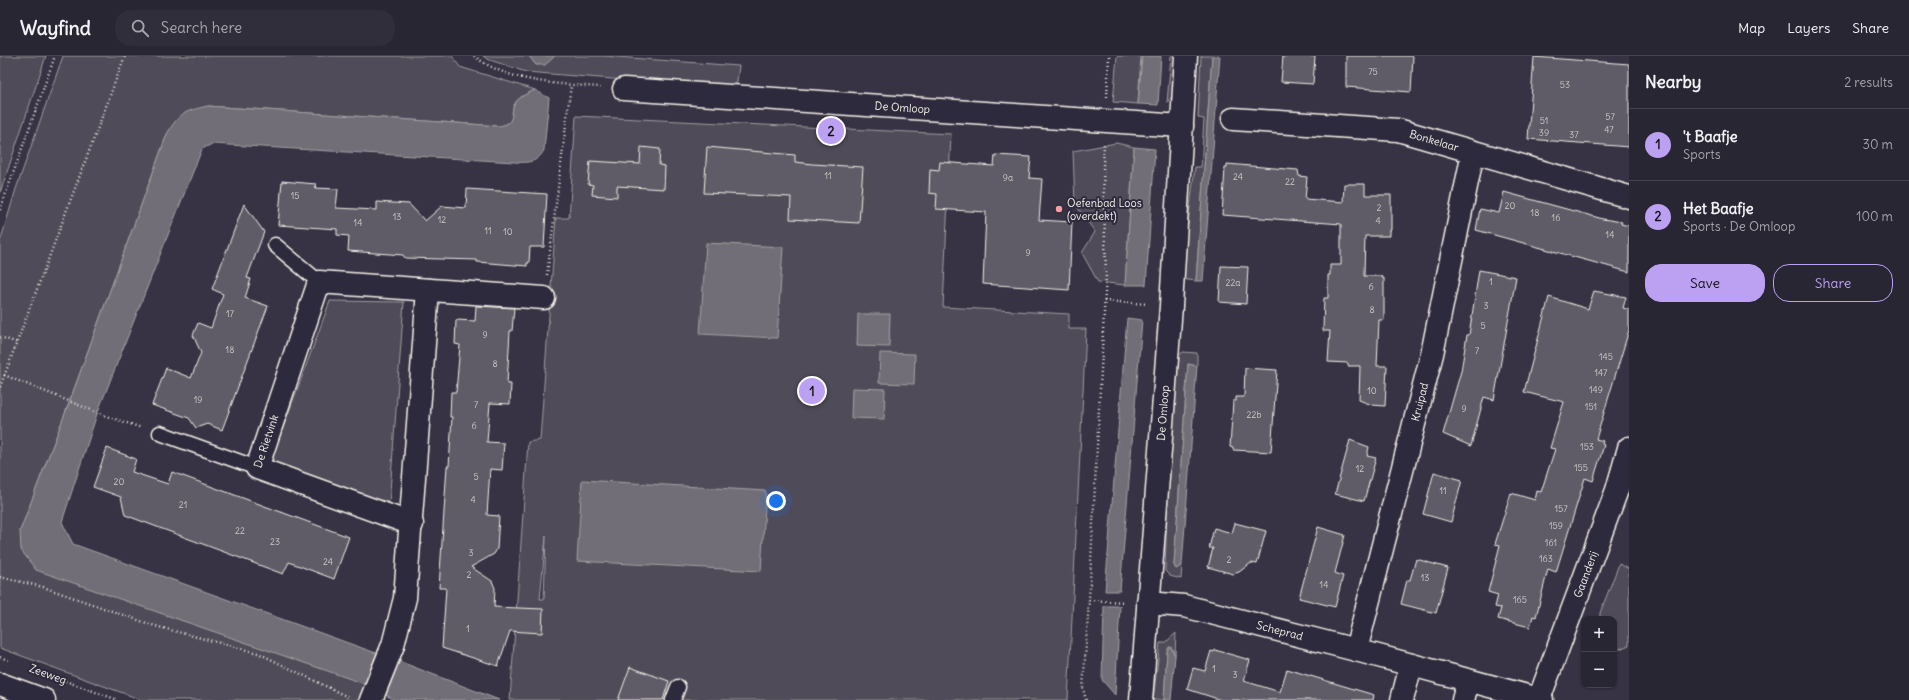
<!DOCTYPE html>
<meta charset="utf-8">
<style>
body{margin:0;font-family:Delius,sans-serif;background:#312e3b;color:#f1f3f6}
.controls{position:absolute;right:12px;bottom:12px;display:grid;overflow:hidden;border-radius:8px;box-shadow:0 1px 3px #0004}
.controls button{width:36px;height:36px;display:grid;place-items:center;padding:0;border:0;border-bottom:1px solid #45434e;background:#292633;color:#f1f3f6;font:20px sans-serif}
.you{position:absolute;left:776px;top:445px;width:14px;height:14px;margin:-10px;border:3px solid #fff;border-radius:50%;background:#1a73e8;box-shadow:0 0 0 6px #1a73e833}
.badge{display:grid;place-items:center;width:26px;height:26px;border-radius:50%;background:#bca0f2;color:#111;font-size:13px;font-weight:700}
.pin{position:absolute;translate:-50% -50%;border:2px solid #fff;box-shadow:0 1px 4px #0006}
.list{margin:0;padding:0;list-style:none}
h2{display:flex;justify-content:space-between;align-items:center;height:52px;margin:0;padding:0 16px;font-size:17px}
h2 small{font-size:13px;font-weight:400;color:#a5a5ac}
.list li{display:grid;grid-template-columns:26px 1fr auto;gap:12px;align-items:center;box-sizing:border-box;height:72px;padding:0 16px;border-top:1px solid #45434e}
.list b{display:block;font-size:15px;white-space:nowrap}
.list p{margin:0;font-size:13px;white-space:nowrap;color:#a5a5ac}
.list em{font-size:13px;font-style:normal;color:#a5a5ac}
.actions{display:flex;gap:8px;padding:12px 16px}
.actions a{flex:1;padding:9px 0;border:1px solid #bca0f2;border-radius:16px;text-align:center;font-size:14px;color:#bca0f2}
.actions .main{background:#bca0f2;color:#111}
.icon{flex:none;width:22px;height:22px;fill:none;stroke:currentColor;stroke-width:2;stroke-linecap:round;stroke-linejoin:round}
.map{position:relative;flex:none;width:1629px;height:644px;overflow:hidden}
header{display:flex;align-items:center;gap:24px;box-sizing:border-box;height:56px;padding:0 20px;background:#292633;border-bottom:1px solid #45434e}
header strong{font-size:19px}
nav{display:flex;gap:22px;margin-inline-start:auto;font-size:14px}
.search{width:280px;height:36px;background:#312e3b;display:flex;align-items:center;gap:10px;box-sizing:border-box;padding:0 14px;border-radius:16px;color:#a5a5ac;font-size:15px}
main{display:flex}
aside{flex:1;background:#292633}
.map>svg:first-child{display:block}
.green{fill:#504b59;stroke:#a29ea0;fill-rule:evenodd}
.water{fill:#726e77;stroke:#a6a2a4}
.building{fill:#5f5c67;stroke:#f4f1e8}
.lines{fill:none;stroke-linecap:round;stroke-linejoin:round}
.service-casing{stroke:#f4f1e8;stroke-width:17}
.minor-casing{stroke:#f4f1e8;stroke-width:25}
.tertiary-casing{stroke:#f4f1e8;stroke-width:25}
.path{stroke:#f4f1e8;stroke-width:2.5;stroke-dasharray:1 3;stroke-linecap:butt}
.service{stroke:#2f2a3d;stroke-width:14}
.minor{stroke:#2f2a3d;stroke-width:22}
.tertiary{stroke:#2f2a3d;stroke-width:22}
.poi-dot{fill:#ff9aa2;stroke:#2f2a3d;stroke-width:1.5}
.labels{text-anchor:middle;stroke-width:4;stroke-linejoin:round;paint-order:stroke}
.number-label{font-size:9px;fill:#cfccc8}
.street-label{font-size:11px;fill:#f4f1e8;stroke:#2f2a3d}
.poi-label{font-size:11px;fill:#f4f1e8;stroke:#2f2a3d;text-anchor:start}
</style>
<header>
<strong>Wayfind</strong>
<div class="search"><svg class="icon" aria-label="search" viewBox="0 0 24 24"><circle cx="10" cy="10" r="6"/><path d="M15 15l6 6"/></svg>Search here</div>
<nav><a>Map</a><a>Layers</a><a>Share</a></nav>
</header>
<main>
<div class="map">
<svg width="1629" height="644" viewBox="0 0 1629 644">
<rect width="100%" height="100%" fill="#373244"/>
<filter id="ink" filterUnits="userSpaceOnUse"><feTurbulence type="fractalNoise" baseFrequency=".025" numOctaves="2"/><feDisplacementMap in="SourceGraphic" scale="8" xChannelSelector="R" yChannelSelector="G"/><feConvolveMatrix kernelMatrix="1 2 1 2 8 2 1 2 1" color-interpolation-filters="sRGB"/></filter>
<g filter="url(#ink)">
<g class="green">
<polygon points="0,0 46,0 0,137"/>
<path d="M63,0H452L460,11L535,34C529,37 520,40 516,46C508,57 518,67 499,70L208,50L167,78L69,347L20,475L365,628L359,644H142L0,592V186L16,133Z"/>
<polygon points="483,0 529,0 536,9 553,2 554,0 603,0 739,10 736,33 526,16 487,3"/>
<polygon points="1117,0 1141,0 1138,48 1113,46"/>
<polygon points="1171,0 1178,0 1176,35 1167,47"/>
<polygon points="1201,0 1212,0 1196,225 1181,223 1195,111 1201,111 1204,63 1198,62"/>
<path d="M576,60L951,78L943,251L1069,258V273H1086L1068,644H510L528,386L540,384L556,162H569ZM546,480L544,543H540Z"/>
<polygon points="1116,87 1134,91 1125,229 1098,226 1082,197 1095,176 1075,148 1073,95"/>
<polygon points="330,245 404,246 389,449 270,407"/>
<polygon points="1183,296 1197,297 1197,310 1188,308 1174,509 1176,513 1182,509 1181,523 1170,520 1165,515 1168,422 1175,302"/>
<polygon points="1619,508 1629,513 1629,589 1620,593 1614,590 1614,563 1600,563 1600,557"/>
<polygon points="1176,577 1175,600 1173,593 1167,595 1164,644 1153,644 1160,587 1165,587"/>
</g>
<g class="water">
<polygon points="529,0 554,0 553,2 545,9 536,9"/>
<polygon points="1142,0 1161,0 1158,49 1138,48"/>
<polygon points="1212,0 1220,0 1203,225 1196,225"/>
<path d="M535,34L549,42L544,94C538,107 527,107 514,106L212,88L202,93L97,358L62,466L73,488L401,606L499,644H395L365,628L36,514L21,494L20,475L69,347L167,78C179,57 185,55 208,50L499,70C518,67 508,57 516,46C520,40 529,37 535,34Z"/>
<polygon points="1134,91 1155,93 1146,229 1125,229"/>
<polygon points="706,187 783,191 777,282 700,278"/>
<polygon points="858,258 890,258 889,291 857,290"/>
<polygon points="1127,262 1142,264 1120,535 1105,535"/>
<polygon points="880,297 915,298 914,328 879,327"/>
<polygon points="1188,308 1197,310 1182,509 1176,513 1174,509"/>
<polygon points="852,332 885,333 884,363 851,362"/>
<polygon points="582,424 766,435 761,515 577,505"/>
<polygon points="1104,550 1120,550 1115,639 1102,624"/>
<polygon points="1169,591 1171,591 1175,600 1171,644 1164,644 1167,595"/>
</g>
<g class="building">
<polygon points="1283,0 1315,0 1313,28 1281,26"/>
<polygon points="1346,0 1413,0 1411,36 1346,31"/>
<polygon points="1534,1 1629,8 1629,91 1528,83"/>
<polygon points="641,91 660,93 659,109 665,110 664,133 617,130 617,141 592,139 593,129 588,128 590,105 640,108"/>
<polygon points="707,91 795,99 795,106 812,108 863,111 859,167 790,163 791,141 704,137"/>
<polygon points="995,99 1031,101 1029,122 1042,123 1039,164 1072,166 1069,234 983,228 986,156 936,153 937,138 929,137 930,113 939,114 940,106 994,110"/>
<polygon points="1227,108 1298,114 1299,120 1307,121 1305,143 1343,146 1344,128 1365,128 1365,139 1391,139 1391,174 1389,174 1389,180 1365,180 1364,220 1382,220 1382,222 1384,222 1384,264 1379,264 1377,310 1387,310 1385,350 1372,349 1359,344 1360,310 1348,310 1348,307 1328,306 1330,275 1323,275 1324,242 1328,242 1328,219 1330,219 1330,209 1341,209 1341,168 1222,159 1225,112 1227,112"/>
<polygon points="282,125 316,128 315,132 338,133 336,152 377,154 377,146 409,148 425,165 442,150 466,152 467,133 547,138 544,191 530,191 529,207 527,207 527,210 477,206 477,204 405,202 403,199 348,195 349,180 337,179 337,173 278,169"/>
<polygon points="1504,136 1603,163 1622,166 1621,168 1629,170 1629,216 1476,174 1480,153 1499,157"/>
<polygon points="244,148 264,176 247,222 251,223 245,242 268,250 222,374 207,368 196,372 189,362 152,349 166,312 191,322 201,297 193,279 198,267 211,272 223,238 212,233"/>
<polygon points="1221,210 1248,211 1246,248 1219,246"/>
<polygon points="1479,214 1516,221 1494,344 1484,341 1471,390 1443,378 1461,315 1467,279 1469,279"/>
<polygon points="1594,235 1626,241 1623,252 1629,254 1629,274 1596,383 1603,385 1602,388 1604,389 1593,425 1585,422 1556,516 1548,513 1536,561 1533,560 1530,571 1498,563 1501,552 1495,551 1498,539 1488,536 1500,489 1495,488 1511,437 1535,444 1537,435 1541,436 1555,393 1550,392 1564,346 1524,336 1549,241 1588,253"/>
<polygon points="476,250 514,252 512,275 510,275 507,328 511,328 510,348 490,347 487,386 504,387 502,414 490,413 487,459 499,460 497,493 494,498 471,511 492,525 495,532 494,551 543,553 542,577 510,575 498,610 442,592 446,532 439,532 447,410 449,410 452,361 450,361 451,336 456,336 460,289 455,288 456,264 475,265"/>
<polygon points="1245,312 1277,314 1271,396 1233,394 1233,392 1230,391 1233,345 1236,345 1236,341 1244,341"/>
<polygon points="1350,384 1369,391 1367,400 1376,402 1364,445 1335,438"/>
<polygon points="107,392 136,403 132,416 168,428 172,416 349,481 334,523 289,506 283,518 125,459 121,441 93,431"/>
<polygon points="1434,416 1462,424 1451,466 1423,458"/>
<polygon points="1235,467 1266,475 1257,508 1251,507 1239,516 1233,518 1208,511 1213,492 1209,492 1214,472 1232,477"/>
<polygon points="1318,471 1345,479 1335,517 1343,520 1335,551 1299,542"/>
<polygon points="1416,503 1448,512 1436,557 1401,548 1407,524 1410,524"/>
<polygon points="1215,594 1250,604 1244,625 1280,636 1287,613 1374,639 1373,644 1221,644 1187,633 1193,612 1205,615 1211,595 1214,596"/>
<polygon points="630,611 669,625 663,644 618,644"/>
</g>
<g class="lines">
<defs>
<g id="service">
<polyline points="275,189 319,226"/>
<polyline points="160,377 257,412"/>
<polyline points="673,644 678,631"/>
</g>
<g id="minor">
<path id="s1" d="M624,33L1182,70"/>
<path id="s2" d="M1233,63L1398,74L1629,141"/>
<path id="s3" d="M412,468L257,412L319,226L544,242"/>
<path id="s4" d="M1148,547L1184,550L1356,594L1542,644"/>
<path id="s5" d="M1356,594L1432,298L1473,96"/>
<path id="s6" d="M1539,643L1617,434L1629,392"/>
<polyline points="371,644 393,589 405,542 428,234"/>
<polyline points="1402,644 1411,609"/>
<polyline points="1463,644 1468,625"/>
</g>
<g id="tertiary">
<polyline points="0,628 44,644"/>
<path id="s7" d="M1141,644L1171,250L1186,0"/>
</g>
</defs>
<use href="#service" class="service-casing"/>
<use href="#minor" class="minor-casing"/>
<use href="#tertiary" class="tertiary-casing"/>
<g class="path">
<path d="M474,0C509,27 559,28 601,31"/>
<polyline points="1107,41 1109,0"/>
<polyline points="0,154 55,0"/>
<polyline points="547,219 571,29"/>
<polyline points="1104,245 1147,248"/>
<polyline points="0,281 18,287"/>
<polyline points="4,319 106,360 142,372"/>
<polyline points="0,331 125,0"/>
<polyline points="0,521 43,531 155,570 258,597 348,641"/>
<polyline points="1089,544 1125,546"/>
<polyline points="0,601 8,604"/>
<polyline points="54,621 118,644"/>
<polyline points="1086,644 1083,633 1089,544 1106,218 1103,111 1104,88"/>
</g>
<use href="#service" class="service"/>
<use href="#minor" class="minor"/>
<use href="#tertiary" class="tertiary"/>
</g>
</g>
<circle class="poi-dot" cx="1059" cy="153" r="4"/>
<g class="labels">
<g class="number-label">
<text x="1373" y="19">75</text>
<text x="1565" y="32">53</text>
<text x="1610" y="64">57</text>
<text x="1544" y="68">51</text>
<text x="1609" y="77">47</text>
<text x="1544" y="80">39</text>
<text x="1574" y="82">37</text>
<text x="828" y="123">11</text>
<text x="1238" y="124">24</text>
<text x="1008" y="125">9a</text>
<text x="1290" y="129">22</text>
<text x="295" y="143">15</text>
<text x="1510" y="153">20</text>
<text x="1379" y="155">2</text>
<text x="1535" y="160">18</text>
<text x="397" y="164">13</text>
<text x="1556" y="165">16</text>
<text x="442" y="167">12</text>
<text x="1378" y="168">4</text>
<text x="358" y="170">14</text>
<text x="488" y="178">11</text>
<text x="508" y="179">10</text>
<text x="1610" y="182">14</text>
<text x="1028" y="200">9</text>
<text x="1491" y="229">1</text>
<text x="1233" y="230">22a</text>
<text x="1371" y="234">6</text>
<text x="1486" y="253">3</text>
<text x="1372" y="257">8</text>
<text x="230" y="261">17</text>
<text x="1483" y="273">5</text>
<text x="485" y="282">9</text>
<text x="230" y="297">18</text>
<text x="1477" y="298">7</text>
<text x="1606" y="304">145</text>
<text x="495" y="311">8</text>
<text x="1601" y="320">147</text>
<text x="1596" y="337">149</text>
<text x="1372" y="338">10</text>
<text x="198" y="347">19</text>
<text x="476" y="352">7</text>
<text x="1591" y="354">151</text>
<text x="1464" y="356">9</text>
<text x="1254" y="362">22b</text>
<text x="474" y="373">6</text>
<text x="1587" y="394">153</text>
<text x="1581" y="415">155</text>
<text x="1360" y="416">12</text>
<text x="476" y="424">5</text>
<text x="119" y="429">20</text>
<text x="1443" y="438">11</text>
<text x="473" y="447">4</text>
<text x="183" y="452">21</text>
<text x="1561" y="456">157</text>
<text x="1556" y="473">159</text>
<text x="240" y="478">22</text>
<text x="275" y="489">23</text>
<text x="1551" y="490">161</text>
<text x="471" y="500">3</text>
<text x="1546" y="506">163</text>
<text x="1229" y="507">2</text>
<text x="328" y="509">24</text>
<text x="469" y="522">2</text>
<text x="1425" y="525">13</text>
<text x="1324" y="532">14</text>
<text x="1520" y="547">165</text>
<text x="468" y="576">1</text>
<text x="1214" y="616">1</text>
<text x="1235" y="622">3</text>
</g>
<g class="street-label">
<text dy="4" stroke="none"><textPath href="#s1" startOffset="279">De Omloop</textPath></text>
<text dy="4" stroke="none"><textPath href="#s2" startOffset="203">Bonkelaar</textPath></text>
<text dy="4" stroke="none"><textPath href="#s5" startOffset="256">Kruipad</textPath></text>
<text dy="4" stroke="none"><textPath href="#s7" startOffset="288">De Omloop</textPath></text>
<text dy="4" stroke="none"><textPath href="#s3" startOffset="193">De Rietvink</textPath></text>
<text dy="4" stroke="none"><textPath href="#s6" startOffset="133">Gaanderij</textPath></text>
<text dy="4" stroke="none"><textPath href="#s4" startOffset="135">Scheprad</textPath></text>
<text transform="translate(48 618) rotate(20)" y="4">Zeeweg</text>
</g>
<g class="poi-label">
<text x="1067" y="151">Oefenbad Loos<tspan x="1067" dy="13">(overdekt)</tspan></text>
</g>
</g>
</svg>
<div class="controls">
<button>+</button>
<button>−</button>
</div>
<div class="you"></div>
<div class="pin badge" style="left:812px;top:335px">1</div>
<div class="pin badge" style="left:831px;top:75px">2</div>
</div>
<aside>
<h2>Nearby<small>2 results</small></h2>
<ul class="list">
<li><span class="badge">1</span><div><b>'t Baafje</b><p>Sports</p></div><em>30 m</em></li>
<li><span class="badge">2</span><div><b>Het Baafje</b><p>Sports · De Omloop</p></div><em>100 m</em></li>
</ul>
<div class="actions"><a class="main">Save</a><a>Share</a></div>
</aside>
</main>
